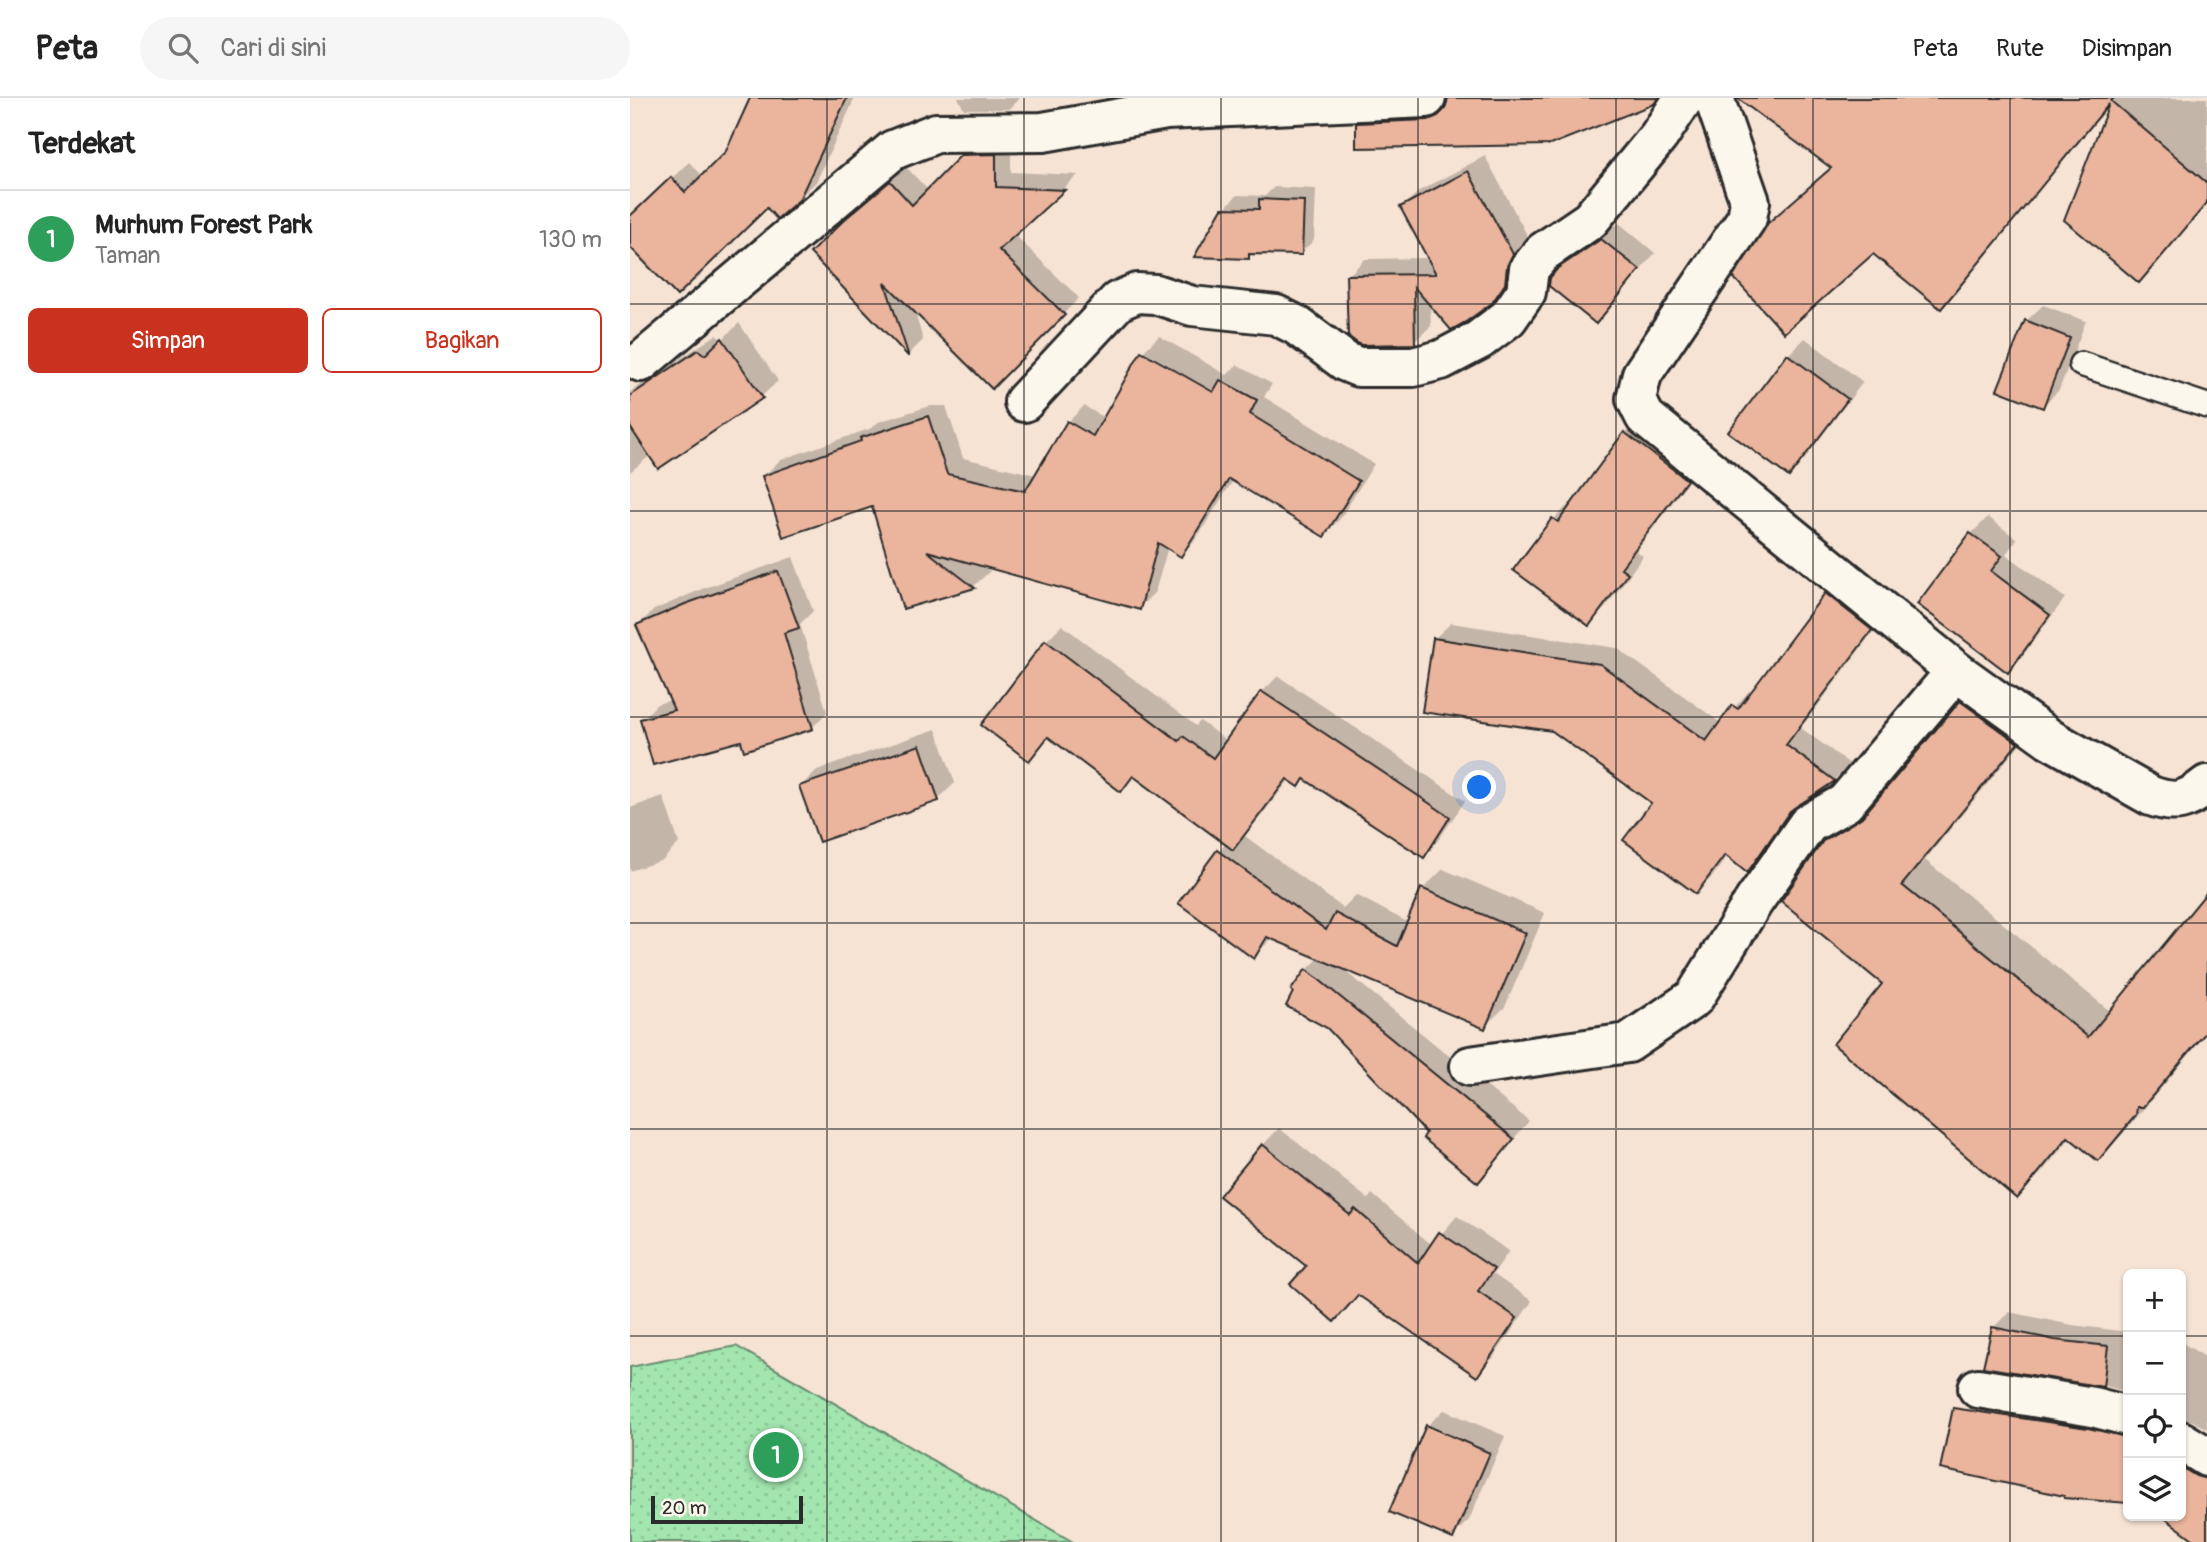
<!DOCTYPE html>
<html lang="id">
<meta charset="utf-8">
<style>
body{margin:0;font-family:Pangolin,sans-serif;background:#f6f6f6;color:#222}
.controls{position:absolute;right:21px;bottom:21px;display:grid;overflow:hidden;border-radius:10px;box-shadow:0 2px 5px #0004}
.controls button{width:63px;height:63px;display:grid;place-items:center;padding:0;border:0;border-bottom:2px solid #e0e0e0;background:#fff;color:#222;font:35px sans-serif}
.scale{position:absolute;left:21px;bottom:18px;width:152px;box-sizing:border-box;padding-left:7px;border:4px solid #2b2b2b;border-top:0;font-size:19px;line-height:24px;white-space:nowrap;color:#2b2b2b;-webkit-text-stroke:5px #fbf7ec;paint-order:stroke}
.you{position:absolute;left:850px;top:690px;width:24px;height:24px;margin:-18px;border:5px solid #fff;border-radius:50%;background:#1a73e8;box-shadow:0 0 0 10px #1a73e833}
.badge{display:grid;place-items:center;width:46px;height:46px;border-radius:50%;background:#c8321e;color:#fff;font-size:23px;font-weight:700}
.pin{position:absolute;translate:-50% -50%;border:4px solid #fff;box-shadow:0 2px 7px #0006}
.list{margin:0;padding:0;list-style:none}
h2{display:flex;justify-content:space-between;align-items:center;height:91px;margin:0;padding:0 28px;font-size:30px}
h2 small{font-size:23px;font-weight:400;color:#767676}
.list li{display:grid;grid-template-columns:46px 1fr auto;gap:21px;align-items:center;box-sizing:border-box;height:98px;padding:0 28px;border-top:2px solid #e0e0e0}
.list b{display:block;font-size:26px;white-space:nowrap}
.list p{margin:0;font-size:23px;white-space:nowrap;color:#767676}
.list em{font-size:23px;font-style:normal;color:#767676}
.actions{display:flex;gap:14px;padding:21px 28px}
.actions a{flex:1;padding:16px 0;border:2px solid #c8321e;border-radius:10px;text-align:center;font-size:24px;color:#c8321e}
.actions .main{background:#c8321e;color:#fff}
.icon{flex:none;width:38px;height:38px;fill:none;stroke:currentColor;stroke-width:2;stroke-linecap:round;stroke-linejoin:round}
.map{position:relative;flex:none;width:1577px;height:1444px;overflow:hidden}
header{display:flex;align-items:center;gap:42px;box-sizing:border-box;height:98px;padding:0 35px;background:#fff;border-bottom:2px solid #e0e0e0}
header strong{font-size:33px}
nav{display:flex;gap:38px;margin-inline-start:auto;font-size:24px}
.search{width:490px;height:63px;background:#f6f6f6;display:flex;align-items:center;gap:18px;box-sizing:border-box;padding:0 24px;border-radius:38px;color:#767676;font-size:26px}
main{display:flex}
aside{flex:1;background:#fff}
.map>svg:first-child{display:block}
.grass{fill:url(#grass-dots);stroke:#66886d;stroke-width:2}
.shadow{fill:#0003}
.building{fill:#eab49d;stroke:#2b2b2b;stroke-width:2}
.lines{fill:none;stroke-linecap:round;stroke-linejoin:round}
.lane-casing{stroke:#2b2b2b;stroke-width:28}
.street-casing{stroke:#2b2b2b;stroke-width:44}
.lane{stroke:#fbf7ec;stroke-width:23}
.street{stroke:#fbf7ec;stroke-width:38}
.grid{fill:none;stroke:#2b2b2b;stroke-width:2;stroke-opacity:0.55}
</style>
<header>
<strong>Peta</strong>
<div class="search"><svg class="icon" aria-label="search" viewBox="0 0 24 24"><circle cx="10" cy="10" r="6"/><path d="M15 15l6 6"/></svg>Cari di sini</div>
<nav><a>Peta</a><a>Rute</a><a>Disimpan</a></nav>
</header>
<main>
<aside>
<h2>Terdekat<small></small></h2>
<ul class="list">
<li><span class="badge" style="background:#2e9e5b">1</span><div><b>Murhum Forest Park</b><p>Taman</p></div><em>130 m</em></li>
</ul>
<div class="actions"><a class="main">Simpan</a><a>Bagikan</a></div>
</aside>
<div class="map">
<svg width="1577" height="1444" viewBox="0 0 1577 1444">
<defs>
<pattern id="grass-dots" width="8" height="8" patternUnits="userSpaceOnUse" patternTransform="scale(1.75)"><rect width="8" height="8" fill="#a2e5af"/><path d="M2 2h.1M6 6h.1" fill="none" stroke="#8cc597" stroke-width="1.8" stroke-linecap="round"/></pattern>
</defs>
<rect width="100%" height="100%" fill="#f6e3d4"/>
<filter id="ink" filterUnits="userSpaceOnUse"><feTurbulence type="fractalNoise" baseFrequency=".0143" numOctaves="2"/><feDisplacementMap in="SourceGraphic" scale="14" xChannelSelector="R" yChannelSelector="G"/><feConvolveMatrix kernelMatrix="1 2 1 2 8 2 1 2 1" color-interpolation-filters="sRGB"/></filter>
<g filter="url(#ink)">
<polygon class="grass" points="106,1248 443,1444 0,1444 0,1269"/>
<g class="shadow">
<polygon points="122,0 225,0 186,84 168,101 0,146 0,120 59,64 73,78 97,54"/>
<polygon points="328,0 390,0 379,11 334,11"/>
<polygon points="820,0 1024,0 920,46 728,26 744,9 815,6 818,5"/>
<polygon points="1142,0 1577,0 1577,105 1509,182 1480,6 1328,192 1311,209 1243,153 1157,108 1202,69"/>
<polygon points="381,41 381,74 448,77 384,136 449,200 369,282 284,211 293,242 279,256 182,155 232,106 276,69 299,93 349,42"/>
<polygon points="855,58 898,139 878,186 861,203 800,205 801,228 784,244 718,178 735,161 799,160 772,109 789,93"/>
<polygon points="644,89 686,91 684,142 671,155 623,154 618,159 594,111 607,97 635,98"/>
<polygon points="989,125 1025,155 966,224 929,172 947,154"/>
<polygon points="1413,207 1456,223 1429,292 1413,308 1396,223"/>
<polygon points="109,225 148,283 131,299 21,357 0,374 0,294 86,237 92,242"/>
<polygon points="529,238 597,277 607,267 642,286 634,299 744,366 710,421 694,437 604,381 566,441 551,457 538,449 525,494 509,510 352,467 360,473 344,488 274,509 243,406 134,378 150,362 242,330 248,324 300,308 316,308 333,360 406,377 438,324 454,308 475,320 513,254"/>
<polygon points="1175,240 1233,284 1175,360 1159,377 1101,333 1158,257"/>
<polygon points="1012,319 1072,365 1006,453 1013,458 976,509 959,526 924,421 940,405 943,407 995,335"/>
<polygon points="1358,419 1387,441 1376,456 1435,500 1394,556 1377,573 1290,506 1341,436"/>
<polygon points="163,459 183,513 170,526 197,614 182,630 112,641 12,621 27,606 42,602 8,527 24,512 72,491"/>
<polygon points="1213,479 1257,515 1171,630 1220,666 1204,682 1169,705 1133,756 1117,773 1098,757 1083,778 1066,794 1024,704 804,541 821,525 987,550 1091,625 1120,592 1123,594 1197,496"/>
<polygon points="432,527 566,628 570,623 597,643 632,594 648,578 835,703 809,741 793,757 675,680 668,687 660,681 615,738 713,810 726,797 779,825 793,791 813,771 915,815 875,909 855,928 709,868 899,1023 848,1082 799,1035 663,892 677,872 690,859 643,839 624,859 550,805 596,745 505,678 491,692 420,638 399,661 416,543"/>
<polygon points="1355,580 1411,620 1295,762 1481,914 1577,797 1577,935 1492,1037 1468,1061 1441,1039 1411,1075 1387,1099 1255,886 1194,744 1220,719 1250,700 1331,604"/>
<polygon points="306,631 325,685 308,701 171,688 187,672"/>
<polygon points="33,698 49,745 33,762 0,773 0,710"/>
<polygon points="649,1030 738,1101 742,1096 802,1147 827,1118 879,1153 863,1176 902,1203 863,1260 846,1277 729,1195 704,1222 679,1167 592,1098 633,1047"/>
<polygon points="1379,1214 1442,1227 1498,1234 1498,1294 1467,1286 1363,1230"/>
<polygon points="1551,1244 1577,1260 1577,1331 1563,1323 1551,1320"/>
<polygon points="1362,1297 1498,1321 1498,1403 1464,1400 1345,1319 1346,1312"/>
<polygon points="814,1312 875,1338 839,1422 822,1439 797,1328"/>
<polygon points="1551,1341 1577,1359 1577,1444 1570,1444 1535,1418 1551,1418"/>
</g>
<g class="building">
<polygon points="120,0 217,0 169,102 147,121 137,110 47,198 0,149 0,118 41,79 55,94 96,53"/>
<polygon points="818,0 1028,0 1024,6 920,47 726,50 726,25 798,22 808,18 815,11"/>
<polygon points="1107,0 1484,0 1481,3 1577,85 1577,105 1509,185 1434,122 1479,6 1311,211 1243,156 1154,235 1103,179 1138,125 1201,70"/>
<polygon points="366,56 366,89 435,92 369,152 435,217 362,291 255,185 279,259 180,155 215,121 260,83 282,107 331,57"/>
<polygon points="838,73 883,156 877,168 875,186 862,205 837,223 821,232 784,189 785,246 732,247 727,245 718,238 716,177 806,176 770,109"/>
<polygon points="629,101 674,103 672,157 619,156 619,161 564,159 592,110 629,111"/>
<polygon points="971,141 1010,172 966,226 919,188 920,180 928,170"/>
<polygon points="1395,222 1440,240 1413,310 1367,292"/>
<polygon points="92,240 133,300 28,371 0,329 0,298 68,252 75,257"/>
<polygon points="511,253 583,294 590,282 627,302 620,316 729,383 694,439 599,381 551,459 528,445 510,512 297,453 345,490 273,511 242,409 153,439 132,378 231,343 230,340 298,318 317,376 395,393 437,323 463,338"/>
<polygon points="1157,256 1218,301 1159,379 1098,334"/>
<polygon points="994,334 1057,382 991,470 998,475 959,528 883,472 922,420 928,424"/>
<polygon points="1340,435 1372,458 1361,473 1420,517 1378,575 1287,506"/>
<polygon points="148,473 169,530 154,535 183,631 114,653 111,643 23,667 10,621 44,612 6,527 55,506"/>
<polygon points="1195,495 1242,532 1156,647 1205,683 1160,713 1117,775 1095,757 1066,796 993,742 1021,705 922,633 792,614 803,540 970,566 1076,643 1102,607 1108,611"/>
<polygon points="415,542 549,643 553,638 583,660 631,593 820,719 794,760 674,681 669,689 657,681 603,752 503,678 491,694 418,639 399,663 351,627"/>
<polygon points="1330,603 1388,645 1272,787 1458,939 1577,794 1577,933 1513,1009 1507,1009 1506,1017 1468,1063 1438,1039 1387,1101 1203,946 1252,886 1151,803 1193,743 1232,719"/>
<polygon points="290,647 309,703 189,744 169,688"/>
<polygon points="587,752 696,832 705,815 767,848 791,790 896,835 855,931 637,839 624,861 548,805"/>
<polygon points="676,871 884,1041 848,1085 793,1040 796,1035 697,930 656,908 663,894 661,892"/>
<polygon points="632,1046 720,1117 725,1111 788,1165 809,1134 864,1171 848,1193 887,1220 847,1279 728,1197 704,1224 660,1186 676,1168 589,1098"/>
<polygon points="1362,1229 1425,1242 1478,1248 1473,1289 1353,1269"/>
<polygon points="1323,1310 1458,1330 1498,1339 1498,1405 1434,1400 1434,1398 1310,1371"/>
<polygon points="796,1327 860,1355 823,1441 759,1414"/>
<polygon points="1551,1369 1566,1378 1577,1381 1577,1444 1567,1444 1532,1418 1551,1418"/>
</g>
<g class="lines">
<defs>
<polyline id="lane" points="1451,266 1577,308"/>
<g id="street">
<path d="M1084,0L1120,104L1117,120L1012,276L1006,301L1015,319L1326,573L1420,641L1521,698C1546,707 1557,703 1577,687"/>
<polyline points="11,264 263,52 306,35 413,34 536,12 796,0"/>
<polyline points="394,304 488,203 507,195 525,196 562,208 646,217 666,227 716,264 728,269 783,269 811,262 849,242 878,220 896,194 899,171 913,154 960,122 1029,38 1054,0"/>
<polyline points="840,968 998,945 1064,900 1124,803 1178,726 1215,705 1326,573"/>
<polyline points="1348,1290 1463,1309 1498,1318"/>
<polyline points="1551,1343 1577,1359"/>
</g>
</defs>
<use href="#lane" class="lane-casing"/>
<use href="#street" class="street-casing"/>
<use href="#lane" class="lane"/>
<use href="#street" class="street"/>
</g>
</g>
<path class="grid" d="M197,0V1444M394,0V1444M591,0V1444M788,0V1444M986,0V1444M1183,0V1444M1380,0V1444M0,206H1577M0,413H1577M0,619H1577M0,825H1577M0,1031H1577M0,1238H1498M1551,1238H1577"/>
</svg>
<div class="controls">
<button>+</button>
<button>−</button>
<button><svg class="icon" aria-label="locate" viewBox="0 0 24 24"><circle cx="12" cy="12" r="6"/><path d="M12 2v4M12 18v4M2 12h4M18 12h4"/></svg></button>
<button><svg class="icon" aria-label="layers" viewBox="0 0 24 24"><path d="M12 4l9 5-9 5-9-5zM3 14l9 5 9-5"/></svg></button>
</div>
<div class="scale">20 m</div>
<div class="you"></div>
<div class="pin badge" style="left:146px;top:1357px;background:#2e9e5b">1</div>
</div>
</main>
